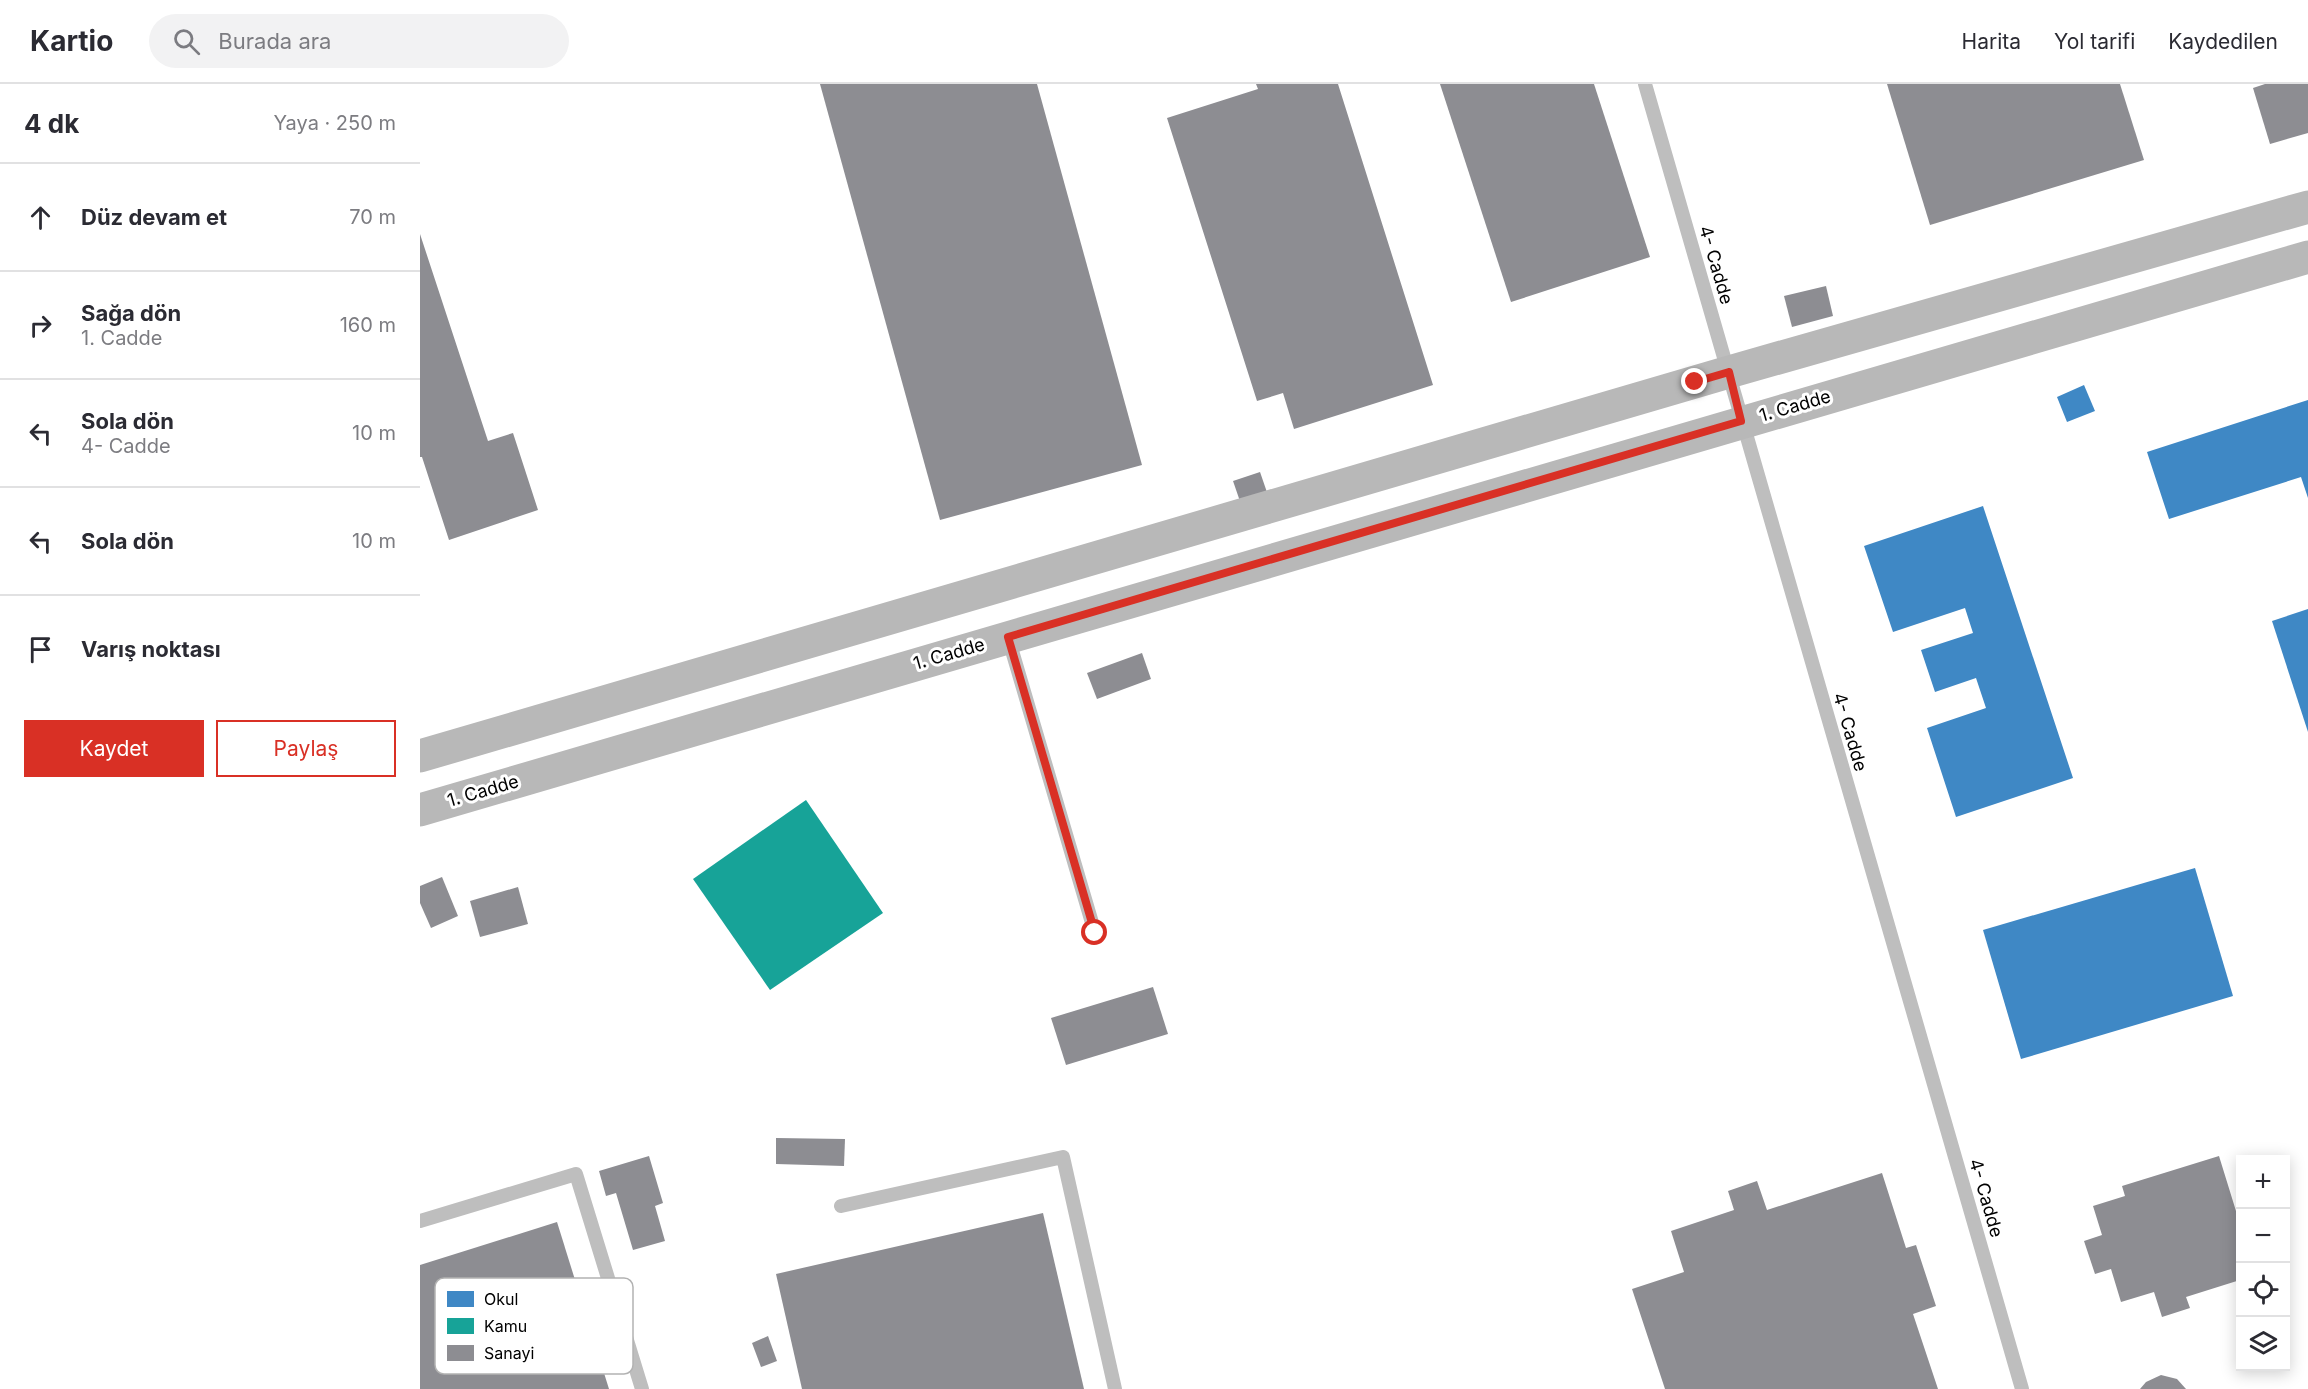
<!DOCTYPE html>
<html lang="tr">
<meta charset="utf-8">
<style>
body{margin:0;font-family:Inter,sans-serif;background:#f2f2f3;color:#2b2b33}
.controls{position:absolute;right:18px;bottom:18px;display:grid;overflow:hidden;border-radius:0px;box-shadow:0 3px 15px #0003}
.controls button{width:54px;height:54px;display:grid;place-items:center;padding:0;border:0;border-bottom:2px solid #e1e1e2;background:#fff;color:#2b2b33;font:30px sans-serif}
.stop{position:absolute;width:18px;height:18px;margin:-14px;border:4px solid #d93025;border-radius:50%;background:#fff}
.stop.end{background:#d93025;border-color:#fff;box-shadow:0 2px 6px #0008}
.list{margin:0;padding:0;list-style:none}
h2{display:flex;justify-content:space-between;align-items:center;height:78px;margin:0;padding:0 24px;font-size:26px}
h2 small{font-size:20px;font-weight:400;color:#7c7c81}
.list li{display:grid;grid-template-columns:39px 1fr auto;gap:18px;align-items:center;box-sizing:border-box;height:108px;padding:0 24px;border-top:2px solid #e1e1e2}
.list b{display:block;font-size:22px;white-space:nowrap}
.list p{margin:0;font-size:20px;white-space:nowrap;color:#7c7c81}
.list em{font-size:20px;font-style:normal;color:#7c7c81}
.actions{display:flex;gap:12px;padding:18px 24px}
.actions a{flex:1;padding:14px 0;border:2px solid #d93025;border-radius:0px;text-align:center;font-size:21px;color:#d93025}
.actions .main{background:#d93025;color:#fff}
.icon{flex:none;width:33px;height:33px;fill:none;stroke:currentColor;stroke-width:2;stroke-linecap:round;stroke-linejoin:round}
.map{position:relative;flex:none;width:1888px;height:1305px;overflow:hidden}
header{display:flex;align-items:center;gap:36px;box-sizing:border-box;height:84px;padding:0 30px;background:#fff;border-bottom:2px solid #e1e1e2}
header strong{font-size:28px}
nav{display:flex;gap:33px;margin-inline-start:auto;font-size:21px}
.search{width:420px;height:54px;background:#f2f2f3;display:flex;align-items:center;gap:15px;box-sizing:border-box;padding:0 21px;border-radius:33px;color:#7c7c81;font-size:22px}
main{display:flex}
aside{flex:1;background:#fff}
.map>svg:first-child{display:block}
.schools{fill:#3f88c5}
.public{fill:#17a398}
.industry{fill:#8d8d92}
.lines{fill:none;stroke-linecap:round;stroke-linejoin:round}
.lane{stroke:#bebebe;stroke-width:14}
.secondary{stroke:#b8b8b8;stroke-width:33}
.route{stroke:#d93025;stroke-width:8}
.labels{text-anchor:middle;stroke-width:6;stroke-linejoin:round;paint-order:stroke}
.street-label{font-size:18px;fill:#000;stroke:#fff}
.key{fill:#fff;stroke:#b2b2b2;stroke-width:1.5}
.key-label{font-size:16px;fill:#000}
</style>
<header>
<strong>Kartio</strong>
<div class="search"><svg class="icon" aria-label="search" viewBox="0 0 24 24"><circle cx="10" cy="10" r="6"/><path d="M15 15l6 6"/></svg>Burada ara</div>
<nav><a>Harita</a><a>Yol tarifi</a><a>Kaydedilen</a></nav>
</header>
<main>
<aside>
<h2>4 dk<small>Yaya · 250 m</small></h2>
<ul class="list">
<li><svg class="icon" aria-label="ahead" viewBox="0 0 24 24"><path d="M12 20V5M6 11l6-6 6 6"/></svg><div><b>Düz devam et</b></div><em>70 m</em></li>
<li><svg class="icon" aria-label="right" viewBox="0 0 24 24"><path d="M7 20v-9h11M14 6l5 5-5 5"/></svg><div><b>Sağa dön</b><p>1. Cadde</p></div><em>160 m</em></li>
<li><svg class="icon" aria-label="left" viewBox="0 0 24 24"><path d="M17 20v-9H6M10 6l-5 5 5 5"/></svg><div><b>Sola dön</b><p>4- Cadde</p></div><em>10 m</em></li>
<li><svg class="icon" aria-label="left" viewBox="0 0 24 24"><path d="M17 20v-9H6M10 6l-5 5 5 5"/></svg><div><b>Sola dön</b></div><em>10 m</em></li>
<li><svg class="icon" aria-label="arrive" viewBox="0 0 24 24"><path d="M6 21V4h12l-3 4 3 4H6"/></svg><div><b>Varış noktası</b></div></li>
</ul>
<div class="actions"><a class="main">Kaydet</a><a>Paylaş</a></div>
</aside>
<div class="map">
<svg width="1888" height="1305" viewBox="0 0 1888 1305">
<rect width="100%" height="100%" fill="#fff"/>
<g class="schools">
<polygon points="1664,301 1675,327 1647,338 1637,313"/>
<polygon points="1888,316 1888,414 1881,393 1749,435 1727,368"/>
<polygon points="1563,422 1653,694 1536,733 1507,644 1566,624 1556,594 1515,608 1501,566 1553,549 1545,524 1473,548 1444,462"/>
<polygon points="1888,525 1888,648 1852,537"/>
<polygon points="1775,784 1813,912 1601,975 1563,846"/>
</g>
<polygon class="public" points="386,716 463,829 350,906 273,795"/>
<g class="industry">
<polygon points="400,0 617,0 722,381 520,436"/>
<polygon points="836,0 918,0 1013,301 874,345 863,309 837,317 747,34 838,5"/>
<polygon points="1020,0 1174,0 1230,173 1091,218"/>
<polygon points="1467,0 1700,0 1724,76 1510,141"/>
<polygon points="1845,0 1888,0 1888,49 1850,60 1833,4"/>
<polygon points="0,150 68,357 93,349 118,426 29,456 2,373 0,373"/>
<polygon points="1406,202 1413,232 1372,243 1364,212"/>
<polygon points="840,388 850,417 823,426 813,397"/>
<polygon points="722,569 731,595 677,615 667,589"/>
<polygon points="22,793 38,832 11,844 0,819 0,802"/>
<polygon points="98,803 108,840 60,853 50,817"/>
<polygon points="733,903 748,950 646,981 631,934"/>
<polygon points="356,1054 425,1055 424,1082 356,1080"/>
<polygon points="229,1072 243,1119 235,1122 245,1157 213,1166 196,1109 186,1112 179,1087"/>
<polygon points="1799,1072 1820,1140 1820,1196 1766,1213 1770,1224 1742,1233 1734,1208 1701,1218 1691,1185 1675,1190 1664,1157 1682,1151 1673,1122 1705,1112 1702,1102"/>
<polygon points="1462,1089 1486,1164 1496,1161 1516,1222 1493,1230 1518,1305 1245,1305 1212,1205 1264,1188 1251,1147 1314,1126 1308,1107 1337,1097 1347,1126"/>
<polygon points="623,1129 664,1305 382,1305 356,1190"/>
<polygon points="137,1138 189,1305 0,1305 0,1181"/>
<polygon points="348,1252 357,1277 341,1283 332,1259"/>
<polygon points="1741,1291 1757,1295 1766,1305 1720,1305 1726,1298"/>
</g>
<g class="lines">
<g class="lane">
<polyline points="1225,0 1602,1305"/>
<polyline points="588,553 675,849"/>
<polyline points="421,1122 643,1073 695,1305"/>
<polyline points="0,1137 156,1090 222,1305"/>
</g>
<g class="secondary">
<polyline points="0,672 1309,288 1888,123"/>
<polyline points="0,726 1888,173"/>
</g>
</g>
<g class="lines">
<polyline class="route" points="675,849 588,553 1321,337 1309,288 1275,298"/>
</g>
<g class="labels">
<g class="street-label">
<text transform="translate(1296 181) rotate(74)" y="6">4- Cadde</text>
<text transform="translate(1375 322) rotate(-16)" y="6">1. Cadde</text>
<text transform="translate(529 570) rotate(-16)" y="6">1. Cadde</text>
<text transform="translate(1430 648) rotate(74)" y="6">4- Cadde</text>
<text transform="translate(63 707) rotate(-16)" y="6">1. Cadde</text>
<text transform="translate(1566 1114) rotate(74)" y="6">4- Cadde</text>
</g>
</g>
<rect x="15" y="1194" width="198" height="96" rx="9" class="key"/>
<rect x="27" y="1207" width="27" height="16" fill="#3f88c5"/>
<rect x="27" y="1234" width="27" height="16" fill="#17a398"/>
<rect x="27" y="1261" width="27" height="16" fill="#8d8d92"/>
<g class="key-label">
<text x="64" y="1221">Okul</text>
<text x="64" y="1248">Kamu</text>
<text x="64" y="1275">Sanayi</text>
</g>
</svg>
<div class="controls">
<button>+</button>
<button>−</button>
<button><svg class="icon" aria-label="locate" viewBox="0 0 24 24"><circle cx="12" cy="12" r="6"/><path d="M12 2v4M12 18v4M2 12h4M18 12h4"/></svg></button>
<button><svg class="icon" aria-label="layers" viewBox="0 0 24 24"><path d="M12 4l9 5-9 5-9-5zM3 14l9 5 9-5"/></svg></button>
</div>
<div class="stop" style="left:675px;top:849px"></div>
<div class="stop end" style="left:1275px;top:298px"></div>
</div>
</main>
